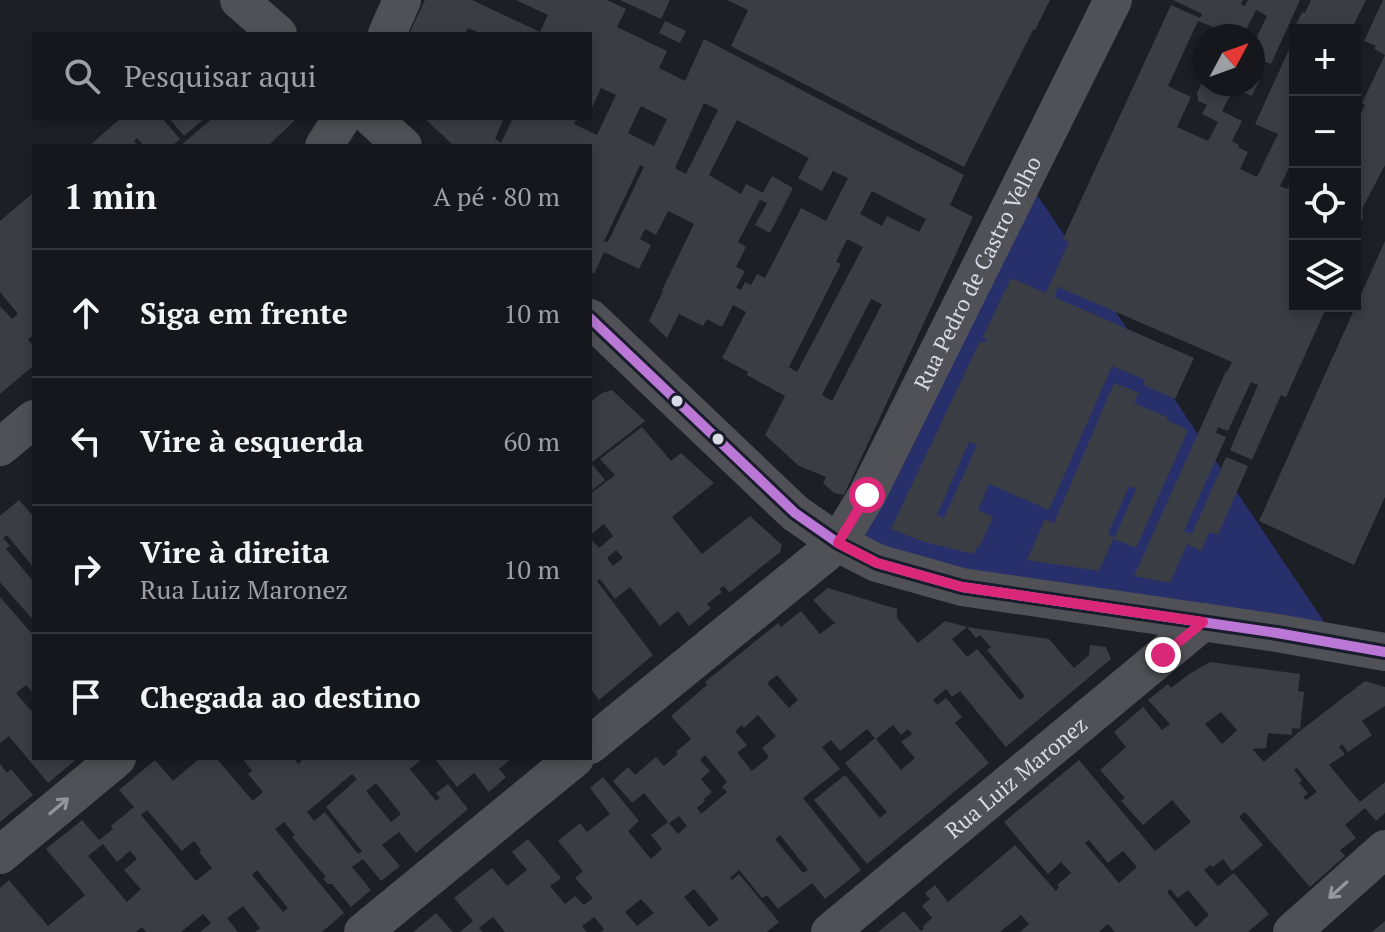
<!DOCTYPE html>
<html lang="pt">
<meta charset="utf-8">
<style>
body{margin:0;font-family:"PT Serif",serif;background:#1f2026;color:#f1f3f6}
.controls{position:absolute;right:24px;top:24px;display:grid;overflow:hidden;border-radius:0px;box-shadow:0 4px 12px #0003}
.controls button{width:72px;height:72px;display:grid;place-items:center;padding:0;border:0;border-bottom:2px solid #35363b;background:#16171d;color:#f1f3f6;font:40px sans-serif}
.compass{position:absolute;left:1193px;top:24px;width:72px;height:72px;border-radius:50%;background:#16171d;box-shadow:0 4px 12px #0003;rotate:49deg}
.stop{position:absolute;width:24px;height:24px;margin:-18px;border:6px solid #db2777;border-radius:50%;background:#fff}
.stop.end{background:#db2777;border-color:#fff;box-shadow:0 2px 8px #0008}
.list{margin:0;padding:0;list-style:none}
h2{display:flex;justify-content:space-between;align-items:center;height:104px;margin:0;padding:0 32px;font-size:34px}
h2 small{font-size:26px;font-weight:400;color:#9e9fa4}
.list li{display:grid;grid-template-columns:52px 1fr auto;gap:24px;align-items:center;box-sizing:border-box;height:128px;padding:0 32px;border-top:2px solid #35363b}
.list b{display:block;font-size:30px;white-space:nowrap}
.list p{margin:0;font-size:26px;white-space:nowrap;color:#9e9fa4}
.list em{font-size:26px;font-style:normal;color:#9e9fa4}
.icon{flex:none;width:44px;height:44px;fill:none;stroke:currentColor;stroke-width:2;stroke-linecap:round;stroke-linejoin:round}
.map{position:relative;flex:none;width:1385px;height:932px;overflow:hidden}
.search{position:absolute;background:#16171d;box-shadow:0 4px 12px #0003;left:32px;top:32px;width:560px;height:88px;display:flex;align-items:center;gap:20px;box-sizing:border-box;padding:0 28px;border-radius:0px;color:#9e9fa4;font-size:30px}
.panel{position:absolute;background:#16171d;box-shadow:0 4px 12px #0003;left:32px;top:144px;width:560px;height:616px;border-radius:0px}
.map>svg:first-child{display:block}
.green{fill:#28306b}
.building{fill:#3a3d43;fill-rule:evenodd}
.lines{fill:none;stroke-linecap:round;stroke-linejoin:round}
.minor{stroke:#505156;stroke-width:38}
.bus-1-casing{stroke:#191d2b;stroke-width:16}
.bus-1{stroke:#ba77d6;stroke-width:10}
.oneway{stroke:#94969e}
.route{stroke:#db2777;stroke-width:10}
.bus-dot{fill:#d8dbe5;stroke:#191d2b;stroke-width:3}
.labels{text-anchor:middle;stroke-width:6;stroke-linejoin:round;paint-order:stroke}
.street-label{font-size:22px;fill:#d8dbe5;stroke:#191d2b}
</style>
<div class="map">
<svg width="1385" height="932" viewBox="0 0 1385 932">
<rect width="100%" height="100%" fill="#1d1f27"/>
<polygon class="green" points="1025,177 1339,644 838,543"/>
<g class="building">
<path d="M425,0H472L540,32L548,15L516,0H607L626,9L617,27L667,51L659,68L685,81L704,39L964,175L950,205L973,217L844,495L834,493L823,483L826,477L799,466L765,435L785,396L747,375L748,372L722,358L746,312L733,305L722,327L707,319L703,326L679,314L667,338L649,321L663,291L662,290L694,224L668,211L656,235L645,229L640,239L651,245L639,269L604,252L594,274L590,271V146H454L424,118H504L495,139L501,143L513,118H577L574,124L597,135L616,95L601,88L590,112V34H482L468,28L465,34H409ZM704,103L718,110L686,174L675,168ZM641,106L667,119L654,146L628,133ZM737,120L809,158L798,178L822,191L833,171L848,178L826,221L801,208L765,278L757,274L751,285L745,282L741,290L736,288L745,271L736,267L746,247L738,242L760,200L767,203L755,225L770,233L793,188L772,176L763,193L746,184L741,194L709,175ZM640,165L644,167L608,242L604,241ZM872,191L926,219L919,232L887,216L882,226L860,214ZM847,239L863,247L797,372L789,367L841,264L836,262ZM871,299L882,304L832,401L822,395Z"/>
<polygon points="620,0 670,0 661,19"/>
<polygon points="727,0 1050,0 1035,30 1033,30 964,167 731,46 748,10"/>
<path d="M1173,0H1243L1241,4L1245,6L1248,0H1300L1271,64L1263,61L1255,79L1259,81L1252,96L1234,88L1222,111L1242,121L1232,141L1239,145L1238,147L1248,152L1240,169L1257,177L1278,134L1255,124L1293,41L1289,39L1302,12L1305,13L1311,0H1366L1351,30H1295V156L1280,186L1287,189L1295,173V306H1327L1286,397L1281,395L1252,460L1230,450L1258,385L1251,382L1228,431L1218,427L1216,433L1226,437L1184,531L1192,534L1226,457L1248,466L1218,535L1209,532L1201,551L1187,544L1170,583L1134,576L1226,371L1227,372L1232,362L1058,287L1054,297L1194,358L1175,399L1143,385L1145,380L1112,366L1049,510L989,484L978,510L993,517L979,548L977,547L974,554L924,542L891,529L980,341L985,343L987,339L983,337L1011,278L1046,293L1069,242L1063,239L1171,5L1200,18L1202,14ZM1256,10L1267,16L1253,45V84H1205V75L1197,93L1198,101L1207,105L1202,114L1218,122L1208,141L1177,127L1191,97L1168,86L1198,21L1225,32L1223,36H1243ZM969,442L977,445L944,518L937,515Z"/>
<polygon points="1383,0 1385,0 1385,55 1374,49 1376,46 1364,41"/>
<polygon points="665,21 686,31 680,43 659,33"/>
<polygon points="1385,55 1385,165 1362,209 1363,217 1355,234 1355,124 1356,124 1365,105 1362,103"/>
<polygon points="121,118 162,118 180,139 172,146 144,146 137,138 134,141 138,146 89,146"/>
<polygon points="169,118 205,118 184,136"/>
<polygon points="213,118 297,118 268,146 180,146"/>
<polygon points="34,192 34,335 28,339 34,347 34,365 0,394 0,306 12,319 18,314 0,292 0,221"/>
<polygon points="1385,241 1385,497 1354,565 1259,521"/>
<polygon points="1114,383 1139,393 1134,403 1167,417 1167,420 1188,430 1136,548 1114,539 1136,489 1129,486 1108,534 1114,537 1099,571 1027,560 1045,519 1054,523"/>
<polygon points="612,390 645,421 591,463 605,480 590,492 590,402 602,393"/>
<path d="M642,427L671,461L681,453L714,483L672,517L702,554L750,516L782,545L780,552L729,593L724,586L719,589L722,592L707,604L711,608L689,626L678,611L660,626L630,587L615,599L600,579L597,581L653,655L599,700L590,688V538L599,548L613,536L604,524L590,535V494L615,475L600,459ZM616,550L623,558L613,566L607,558Z"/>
<polygon points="19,500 34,517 34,568 7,535 3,538 10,546 6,549 34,582 34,621 0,582 0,516"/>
<path d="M828,588L897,609V618L918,643L945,621L967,627L952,639L967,657L977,649L1020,700L1025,696L987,650L991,647L980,635L976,638L967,627L1049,639L1074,668L1089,655L1090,645L1106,647L1111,659L1006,747L960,691L952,697L946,689L933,700L937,705L946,698L962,717L955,723L989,763L867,864L814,800L845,775L880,818L887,812L845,763L875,738L867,729L840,751L831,740L822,747L840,769L803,798L861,870L825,899L812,883L778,909L767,895L762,898L739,870L730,878L732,880L739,874L779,922L767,932H601L604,929L594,917L582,926L587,932H505L493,917L479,928L483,932H460L473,921L454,898L492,868L507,886L527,870L512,852L528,839L561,878L550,886L565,904L575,896L584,905L593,898L575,878L583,871L558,841L580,823L587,832L610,814L590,788L603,777L639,821L628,831L651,859L662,849L651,835L668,822L644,793L632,803L613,781L628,767L635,775L656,757L664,766L678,754L676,752L691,739L671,716L707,685L705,682L778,623L781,627L801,611L820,634L835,623L813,600ZM777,675L798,700L789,708L767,683ZM758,715L776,736L762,748L769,757L752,771L737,753L747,745L735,731L742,725L744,728ZM893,725L901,735L908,729L912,734L901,742L915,758L901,770L876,739ZM705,755L727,782L722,787L727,792L701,814L697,808L705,801L704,799L712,792L701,779L710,771L700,760ZM679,816L687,826L678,834L669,823ZM780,835L808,870L803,873L775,839ZM694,889L719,919L709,927L684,897ZM641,899L654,913L637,926L625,912Z"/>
<polygon points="0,597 34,636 34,694 26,685 16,693 34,714 34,758 78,758 48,783 9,736 0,743"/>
<path d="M1210,662L1300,674L1298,691L1304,692L1300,729L1292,728V735L1268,733L1266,748L1252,749L1264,762L1300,731L1365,681L1385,687V706L1362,721L1372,735L1348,752L1342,744L1339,747L1345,754L1329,765L1360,802L1385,782V813L1376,821L1365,808L1345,825L1356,838L1340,850L1345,856L1310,887L1245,812L1239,817L1263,845L1232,871L1223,859L1213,867L1210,865L1204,870L1218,886L1234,873L1269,914L1248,932H1115L1108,924L1099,932H1020L1029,924L1021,915L1000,932H878L904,911L921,931L924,928L923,926L932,918L922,906L930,899L925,893L935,885L948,902L1015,845L1056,891L1059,887L1057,885L1071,873L1061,862L1048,874L1004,822L1079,760L1155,851L1191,822L1172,800L1143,825L1121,801L1125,798L1100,770L1126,747L1114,732L1143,707L1162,730L1170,724L1148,700L1168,684L1171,688L1189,674ZM1221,712L1237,730L1222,744L1205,724ZM1297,768L1317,792L1306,800L1303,797L1308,793L1299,783L1302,780L1294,770ZM1089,840L1108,863L1123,851L1137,867L1119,883L1085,843ZM1170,889L1178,898L1188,890L1209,915L1196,927L1167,892Z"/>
<path d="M200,758H216L253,801L263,792L248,774L252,771L242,758H294L298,764L305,758H423L410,769L436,801L440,798L436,793L448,784L468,809L416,853L399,832L382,845L400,866L381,881L363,859L352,867L371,890L351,907L332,884H328L323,879L326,877L292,837L295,835L284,822L275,829L344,913L322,932H255L260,928L243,906L227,918L238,932H200L211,923L203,914L181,932H146L142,927L136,932H0V888L9,880L48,926L85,895L46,849L82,820L99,840L113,829L111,826L134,807L119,790L155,760L173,781ZM352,774L357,779L326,807L362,851L358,854L325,812L314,821L307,812ZM376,783L401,814L391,822L366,791ZM147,810L182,851L194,841L201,850L199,852L212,868L196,881L141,815ZM103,844L117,862L130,851L137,859L124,870L141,889L127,902L88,856ZM257,870L288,908L283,912L252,875Z"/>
<polygon points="434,758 512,758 499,769 506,777 489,792 474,773 457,787"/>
<polygon points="0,764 7,773 11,769 33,795 0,822"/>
<polygon points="436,913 453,932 413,932 418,928"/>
<polygon points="1385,921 1385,932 1372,932"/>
</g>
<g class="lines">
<g class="minor">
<polyline points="239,0 278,34"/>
<polyline points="387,34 402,0"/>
<polyline points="372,118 403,146"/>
<polyline points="324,146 342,118"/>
<polyline points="590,318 795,513 838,543 877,563 962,587 1277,633 1385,652"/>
<polyline points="0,447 34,419"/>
<path id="s1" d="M590,745L838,543L867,495L1113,0"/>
<polyline points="0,855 117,758"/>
<polyline points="363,932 575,758"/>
<path id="s2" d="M830,932L1203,622"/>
<polyline points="1292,932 1385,849"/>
</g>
<defs>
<polyline id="bus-1" points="590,318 795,513 838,543 877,563 962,587 1277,633 1385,652"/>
</defs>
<use href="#bus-1" class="bus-1-casing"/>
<use href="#bus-1" class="bus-1"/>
</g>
<defs><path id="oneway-shaft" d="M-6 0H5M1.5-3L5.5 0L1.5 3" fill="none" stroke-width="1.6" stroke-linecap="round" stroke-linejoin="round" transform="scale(2)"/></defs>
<g class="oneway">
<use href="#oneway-shaft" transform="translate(59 806) rotate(-40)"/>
<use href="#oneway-shaft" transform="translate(1338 890) rotate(138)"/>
</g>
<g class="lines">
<polyline class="route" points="867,495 838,543 877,563 962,587 1203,622 1163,655"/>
</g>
<g class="bus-dot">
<circle cx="677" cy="401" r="7"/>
<circle cx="718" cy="439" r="7"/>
</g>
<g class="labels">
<g class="street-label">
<text dy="8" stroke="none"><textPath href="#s1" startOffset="624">Rua Pedro de Castro Velho</textPath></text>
<text dy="8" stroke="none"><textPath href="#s2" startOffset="242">Rua Luiz Maronez</textPath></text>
</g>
</g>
</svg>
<div class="controls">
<button>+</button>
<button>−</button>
<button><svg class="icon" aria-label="locate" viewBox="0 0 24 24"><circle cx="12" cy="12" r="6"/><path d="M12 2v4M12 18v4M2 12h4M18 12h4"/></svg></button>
<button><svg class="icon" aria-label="layers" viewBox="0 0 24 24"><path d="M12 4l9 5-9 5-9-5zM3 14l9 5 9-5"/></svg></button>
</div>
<svg class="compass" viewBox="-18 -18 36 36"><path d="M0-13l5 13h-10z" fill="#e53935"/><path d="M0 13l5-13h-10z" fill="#9e9fa4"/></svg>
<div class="stop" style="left:867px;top:495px"></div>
<div class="stop end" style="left:1163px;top:655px"></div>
<div class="search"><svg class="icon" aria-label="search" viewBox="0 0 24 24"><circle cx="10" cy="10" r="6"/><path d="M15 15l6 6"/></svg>Pesquisar aqui</div>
<section class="panel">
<h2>1 min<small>A pé · 80 m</small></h2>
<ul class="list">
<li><svg class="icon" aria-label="ahead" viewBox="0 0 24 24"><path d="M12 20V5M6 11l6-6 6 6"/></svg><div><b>Siga em frente</b></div><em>10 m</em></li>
<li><svg class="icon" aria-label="left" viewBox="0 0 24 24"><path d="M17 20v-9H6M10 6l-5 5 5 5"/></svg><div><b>Vire à esquerda</b></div><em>60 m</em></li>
<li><svg class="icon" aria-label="right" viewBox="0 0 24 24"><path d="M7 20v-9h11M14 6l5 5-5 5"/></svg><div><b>Vire à direita</b><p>Rua Luiz Maronez</p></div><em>10 m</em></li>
<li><svg class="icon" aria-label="arrive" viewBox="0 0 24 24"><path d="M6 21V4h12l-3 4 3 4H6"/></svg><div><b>Chegada ao destino</b></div></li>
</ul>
</section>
</div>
